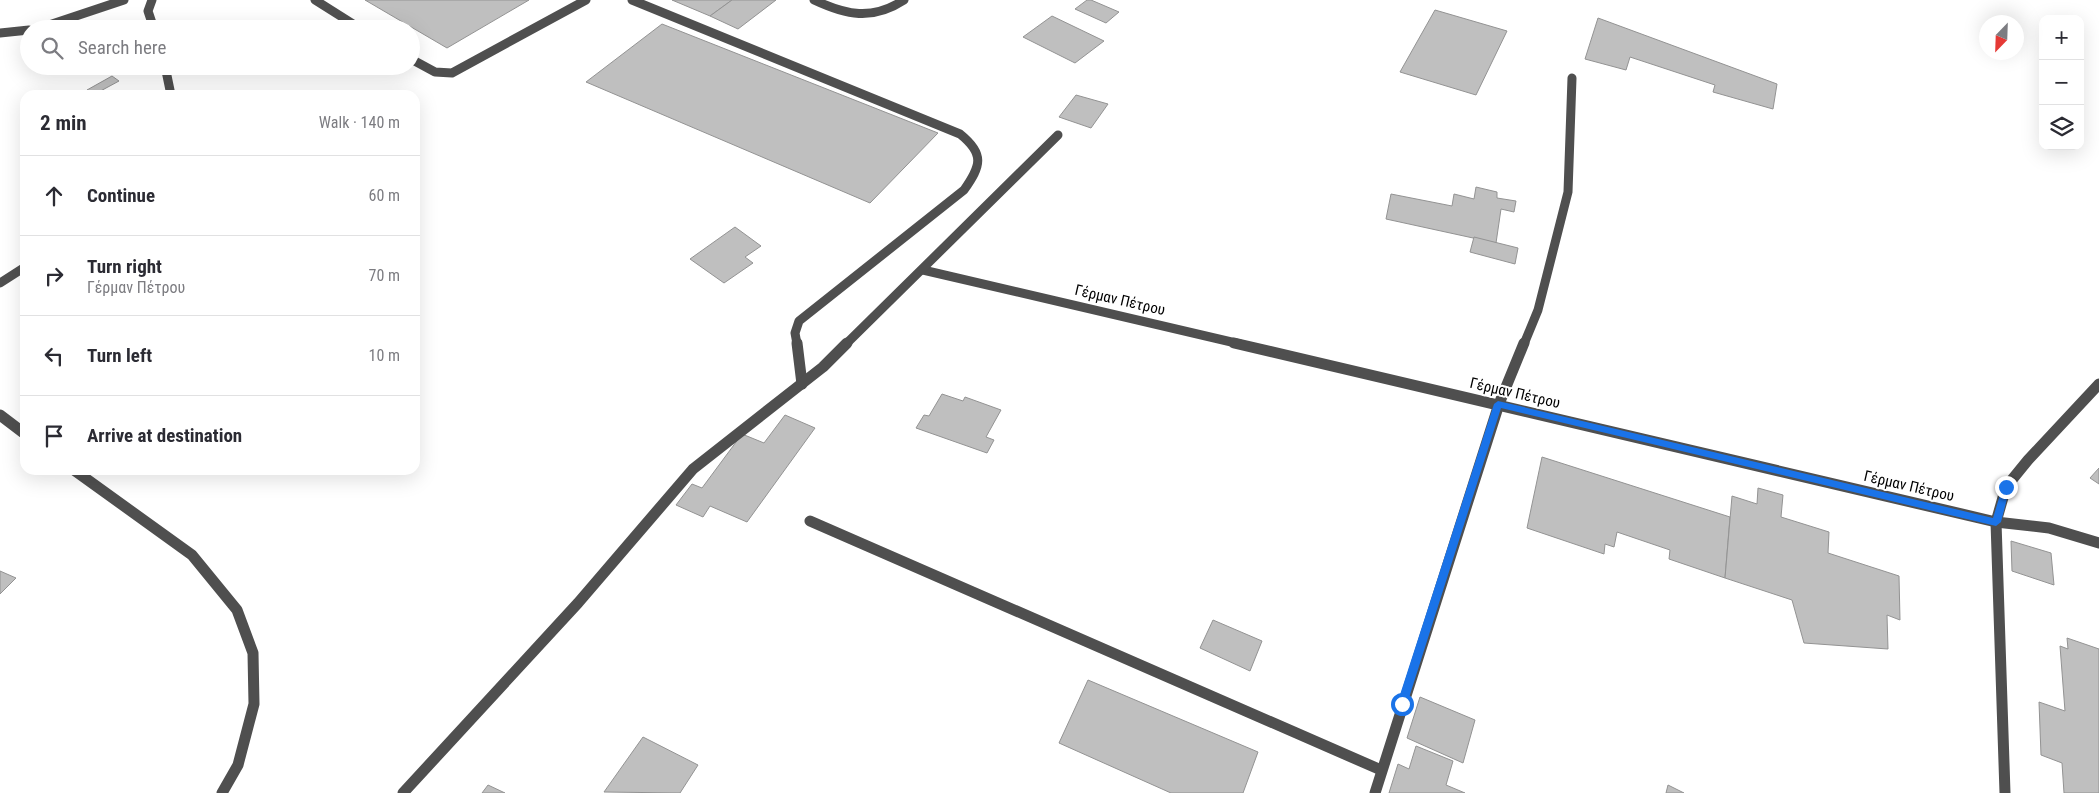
<!DOCTYPE html>
<meta charset="utf-8">
<style>
body{margin:0;font-family:"Roboto Condensed",sans-serif;background:#f7f7f7;color:#2b2b33}
.controls{position:absolute;right:15px;top:15px;display:grid;overflow:hidden;border-radius:10px;box-shadow:0 5px 20px #0002}
.controls button{width:45px;height:45px;display:grid;place-items:center;padding:0;border:0;border-bottom:1px solid #e1e1e2;background:#fff;color:#2b2b33;font:25px sans-serif}
.compass{position:absolute;left:1979px;top:15px;width:45px;height:45px;border-radius:50%;background:#fff;box-shadow:0 5px 20px #0002;rotate:203deg}
.stop{position:absolute;width:15px;height:15px;margin:-11px;border:4px solid #1a73e8;border-radius:50%;background:#fff}
.stop.end{background:#1a73e8;border-color:#fff;box-shadow:0 1px 5px #0008}
.list{margin:0;padding:0;list-style:none}
h2{display:flex;justify-content:space-between;align-items:center;height:65px;margin:0;padding:0 20px;font-size:21px}
h2 small{font-size:16px;font-weight:400;color:#7c7c81}
.list li{display:grid;grid-template-columns:32px 1fr auto;gap:15px;align-items:center;box-sizing:border-box;height:80px;padding:0 20px;border-top:1px solid #e1e1e2}
.list b{display:block;font-size:19px;white-space:nowrap}
.list p{margin:0;font-size:16px;white-space:nowrap;color:#7c7c81}
.list em{font-size:16px;font-style:normal;color:#7c7c81}
.icon{flex:none;width:28px;height:28px;fill:none;stroke:currentColor;stroke-width:2;stroke-linecap:round;stroke-linejoin:round}
.map{position:relative;flex:none;width:2099px;height:793px;overflow:hidden}
.search{position:absolute;background:#fff;box-shadow:0 5px 20px #0002;left:20px;top:20px;width:400px;height:55px;display:flex;align-items:center;gap:12px;box-sizing:border-box;padding:0 18px;border-radius:28px;color:#7c7c81;font-size:19px}
.panel{position:absolute;background:#fff;box-shadow:0 5px 20px #0002;left:20px;top:90px;width:400px;height:385px;border-radius:15px}
.map>svg:first-child{display:block}
.building{fill:#bfbfbf;stroke:#939393}
.lines{fill:none;stroke-linecap:round;stroke-linejoin:round}
.service-far1{stroke:#4f4f4f;stroke-width:9}
.service{stroke:#4f4f4f;stroke-width:11}
.minor-far1{stroke:#4f4f4f;stroke-width:9}
.minor{stroke:#4f4f4f;stroke-width:11}
.route{fill:#1a73e8}
.labels{text-anchor:middle;stroke-width:4;stroke-linejoin:round;paint-order:stroke}
.street-label{font-size:15px;fill:#000;stroke:#fff}
</style>
<div class="map">
<svg width="2099" height="793" viewBox="0 0 2099 793">
<rect width="100%" height="100%" fill="#fff"/>
<g class="building">
<polygon points="365,0 529,0 447,48"/>
<polygon points="672,0 732,0 710,16"/>
<polygon points="732,0 776,0 738,29 710,16"/>
<polygon points="1087,0 1091,0 1119,12 1106,23 1075,9"/>
<polygon points="1435,10 1507,31 1476,95 1400,72"/>
<polygon points="1052,16 1104,41 1075,63 1023,37"/>
<polygon points="1598,18 1777,84 1773,109 1713,92 1715,85 1630,57 1626,70 1585,59"/>
<polygon points="662,24 938,133 870,203 586,82"/>
<polygon points="112,76 119,81 95,94 87,90"/>
<polygon points="1076,95 1108,104 1091,128 1059,117"/>
<polygon points="1476,187 1497,192 1497,198 1516,201 1514,212 1501,209 1496,243 1386,219 1391,194 1452,206 1454,194 1474,199"/>
<polygon points="735,227 761,246 745,257 753,263 724,283 690,259"/>
<polygon points="1474,237 1518,248 1515,264 1470,252"/>
<polygon points="942,394 963,401 965,397 1001,410 986,437 994,440 987,453 916,428 924,415 929,416"/>
<polygon points="785,415 815,428 747,522 710,506 703,517 676,505 692,484 702,488 742,434 764,443"/>
<polygon points="1542,457 1730,517 1725,578 1669,559 1670,550 1617,532 1614,547 1605,544 1604,554 1527,528"/>
<polygon points="2099,468 2099,484 2090,478"/>
<polygon points="1758,488 1783,495 1781,517 1829,532 1828,553 1899,576 1900,620 1887,615 1888,649 1804,643 1792,600 1725,578 1732,496 1757,504"/>
<polygon points="2011,541 2051,553 2054,585 2012,571"/>
<polygon points="0,571 16,578 0,594"/>
<polygon points="1213,620 1262,641 1250,671 1200,648"/>
<polygon points="2067,638 2099,649 2099,793 2064,793 2062,763 2041,755 2039,702 2065,711 2060,646 2068,649"/>
<polygon points="1088,680 1258,752 1243,793 1171,793 1059,743"/>
<polygon points="1420,697 1475,720 1463,763 1407,738"/>
<polygon points="643,737 698,765 680,793 604,792"/>
<polygon points="1416,746 1453,761 1446,785 1465,793 1389,793 1398,764 1409,769"/>
<polygon points="488,785 505,793 482,793"/>
<polygon points="1668,785 1684,793 1666,793"/>
</g>
<g class="lines">
<g class="service-far1">
<polyline points="315,0 361,29"/>
<path d="M632,0L960,134C985,154 981,166 964,190L799,321L795,333L797,344"/>
<path d="M814,0C846,15 872,21 904,0"/>
<polyline points="411,59 435,72 452,73 586,0"/>
</g>
<polyline class="service" points="797,343 802,384"/>
<g class="minor-far1">
<polyline points="152,0 148,11 154,29"/>
<polyline points="37,29 124,0"/>
<polyline points="0,33 29,30"/>
<polyline points="165,66 171,95"/>
<polyline points="923,270 1240,344"/>
<polyline points="0,283 25,267"/>
<polyline points="846,344 1058,135"/>
<polyline points="1524,344 1538,310 1568,192 1572,78"/>
</g>
<g class="minor">
<polyline points="1234,343 1996,522 2049,528 2099,543"/>
<polyline points="0,415 25,434"/>
<polyline points="74,470 192,555 237,610 253,653 254,704 238,765 222,793"/>
<polyline points="810,521 1381,770"/>
<polyline points="403,793 578,603 693,469 823,367 847,343"/>
<polyline points="1375,793 1499,404 1524,343"/>
<polyline points="2005,793 1996,522 2006,487 2028,460 2099,384"/>
</g>
</g>
<polygon class="route" points="1498,401 1993,518 2003,485 2009,485 2010,487 2001,522 1996,526 1501,408 1407,704 1402,709 1397,704 1494,404"/>
<g class="labels">
<g class="street-label">
<text transform="translate(1120 300) rotate(13)" y="5">Γέρμαν Πέτρου</text>
<text transform="translate(1515 393) rotate(13)" y="5">Γέρμαν Πέτρου</text>
<text transform="translate(1909 486) rotate(13)" y="5">Γέρμαν Πέτρου</text>
</g>
</g>
</svg>
<div class="controls">
<button>+</button>
<button>−</button>
<button><svg class="icon" aria-label="layers" viewBox="0 0 24 24"><path d="M12 4l9 5-9 5-9-5zM3 14l9 5 9-5"/></svg></button>
</div>
<svg class="compass" viewBox="-18 -18 36 36"><path d="M0-13l5 13h-10z" fill="#e53935"/><path d="M0 13l5-13h-10z" fill="#7c7c81"/></svg>
<div class="stop" style="left:1402px;top:704px"></div>
<div class="stop end" style="left:2006px;top:487px"></div>
<div class="search"><svg class="icon" aria-label="search" viewBox="0 0 24 24"><circle cx="10" cy="10" r="6"/><path d="M15 15l6 6"/></svg>Search here</div>
<section class="panel">
<h2>2 min<small>Walk · 140 m</small></h2>
<ul class="list">
<li><svg class="icon" aria-label="ahead" viewBox="0 0 24 24"><path d="M12 20V5M6 11l6-6 6 6"/></svg><div><b>Continue</b></div><em>60 m</em></li>
<li><svg class="icon" aria-label="right" viewBox="0 0 24 24"><path d="M7 20v-9h11M14 6l5 5-5 5"/></svg><div><b>Turn right</b><p>Γέρμαν Πέτρου</p></div><em>70 m</em></li>
<li><svg class="icon" aria-label="left" viewBox="0 0 24 24"><path d="M17 20v-9H6M10 6l-5 5 5 5"/></svg><div><b>Turn left</b></div><em>10 m</em></li>
<li><svg class="icon" aria-label="arrive" viewBox="0 0 24 24"><path d="M6 21V4h12l-3 4 3 4H6"/></svg><div><b>Arrive at destination</b></div></li>
</ul>
</section>
</div>
